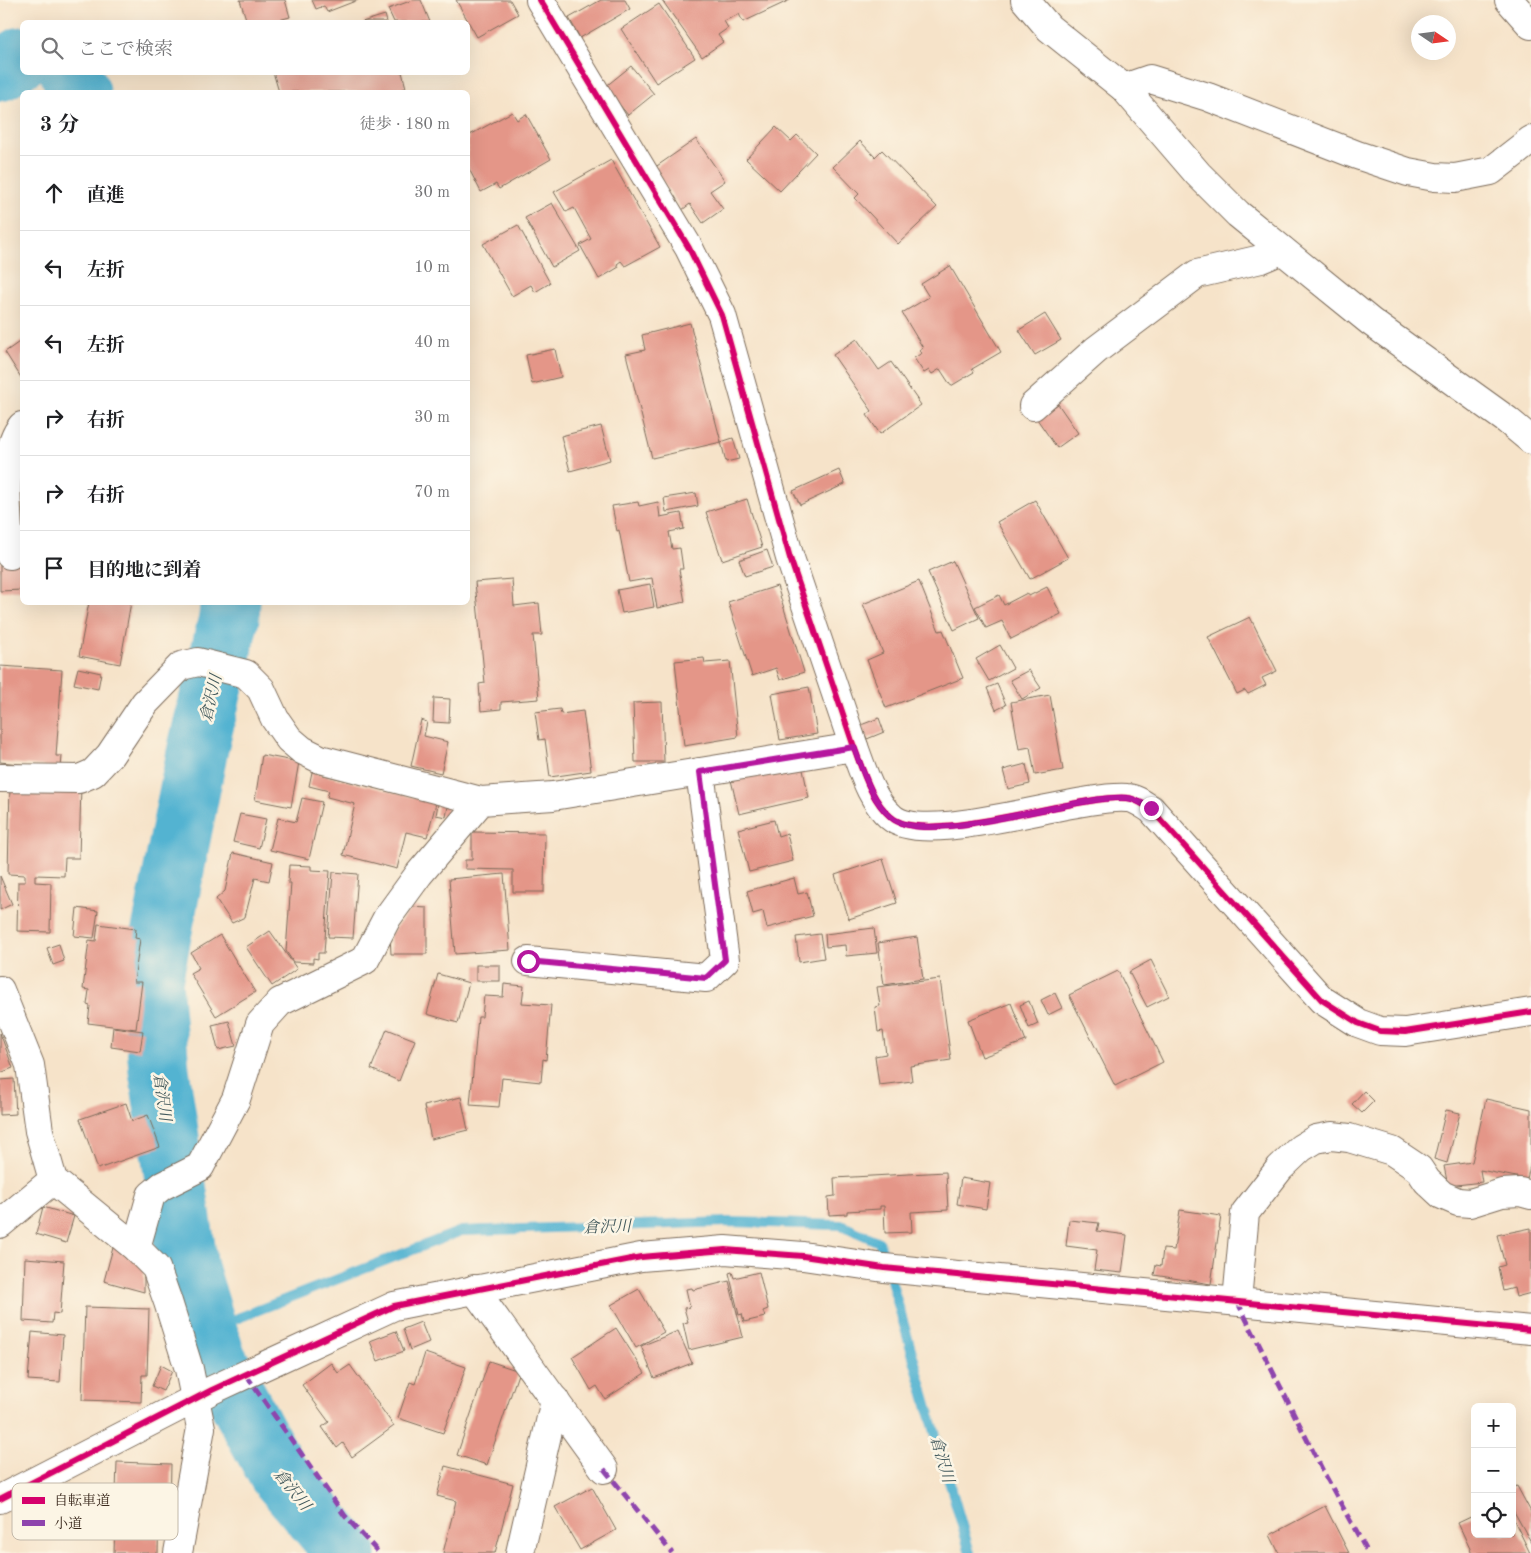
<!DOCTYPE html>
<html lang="ja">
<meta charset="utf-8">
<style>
body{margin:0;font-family:"Old Standard TT","Noto Serif JP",serif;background:#f2f2f2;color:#202124}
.controls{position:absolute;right:15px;bottom:15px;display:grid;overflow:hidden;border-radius:8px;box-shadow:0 5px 20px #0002}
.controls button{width:45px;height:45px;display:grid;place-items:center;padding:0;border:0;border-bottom:1px solid #e0e0e0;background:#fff;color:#202124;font:25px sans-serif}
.compass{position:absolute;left:1411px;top:15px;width:45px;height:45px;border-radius:50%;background:#fff;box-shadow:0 5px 20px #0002;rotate:103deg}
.stop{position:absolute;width:15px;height:15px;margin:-11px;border:4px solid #b5179e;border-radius:50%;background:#fff}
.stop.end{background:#b5179e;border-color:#fff;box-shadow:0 1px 5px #0008}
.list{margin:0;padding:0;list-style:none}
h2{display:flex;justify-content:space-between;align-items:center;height:65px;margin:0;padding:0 20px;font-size:21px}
h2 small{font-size:16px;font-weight:400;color:#757577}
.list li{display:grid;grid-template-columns:32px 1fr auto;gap:15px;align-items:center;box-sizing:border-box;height:75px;padding:0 20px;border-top:1px solid #e0e0e0}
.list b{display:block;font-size:19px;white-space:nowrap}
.list em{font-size:16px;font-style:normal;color:#757577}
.icon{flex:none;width:28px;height:28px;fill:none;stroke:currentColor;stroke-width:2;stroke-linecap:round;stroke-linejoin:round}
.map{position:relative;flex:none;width:1531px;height:1553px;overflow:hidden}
.search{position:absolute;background:#fff;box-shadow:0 5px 20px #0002;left:20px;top:20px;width:450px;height:55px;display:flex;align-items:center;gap:12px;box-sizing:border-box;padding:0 18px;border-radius:8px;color:#757577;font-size:19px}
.panel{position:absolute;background:#fff;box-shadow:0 5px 20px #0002;left:20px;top:90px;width:450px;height:515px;border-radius:8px}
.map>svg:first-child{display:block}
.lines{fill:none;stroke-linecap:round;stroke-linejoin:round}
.stream{stroke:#52b3d1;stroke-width:10}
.river{stroke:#52b3d1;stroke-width:61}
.building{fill:#e49688}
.minor-casing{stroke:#7c6b5a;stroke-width:30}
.minor{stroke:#fff;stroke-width:28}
.quiet{stroke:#8e44ad;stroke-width:5;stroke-dasharray:10 5;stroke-linecap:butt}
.cycleway-casing{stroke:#fcf5e5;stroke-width:9}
.cycleway{stroke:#d6006c;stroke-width:6}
.route{stroke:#b5179e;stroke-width:6}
.labels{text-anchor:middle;stroke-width:5;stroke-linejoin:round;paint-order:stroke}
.water-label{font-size:16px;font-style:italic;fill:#435a5d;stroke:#fcf5e5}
.key{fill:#fcf5e5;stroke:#c2b8a9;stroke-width:1}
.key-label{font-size:14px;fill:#3b2a1e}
</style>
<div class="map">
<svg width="1531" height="1553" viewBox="0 0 1531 1553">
<rect width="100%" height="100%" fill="#fcf5e5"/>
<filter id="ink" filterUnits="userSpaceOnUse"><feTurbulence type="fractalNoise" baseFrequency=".02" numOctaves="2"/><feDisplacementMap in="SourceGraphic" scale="10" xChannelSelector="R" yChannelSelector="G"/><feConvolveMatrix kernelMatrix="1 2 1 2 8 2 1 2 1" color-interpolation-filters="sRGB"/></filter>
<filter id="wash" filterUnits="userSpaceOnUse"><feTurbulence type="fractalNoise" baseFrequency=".0096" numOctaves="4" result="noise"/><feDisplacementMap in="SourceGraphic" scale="20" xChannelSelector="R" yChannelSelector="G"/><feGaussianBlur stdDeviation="1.12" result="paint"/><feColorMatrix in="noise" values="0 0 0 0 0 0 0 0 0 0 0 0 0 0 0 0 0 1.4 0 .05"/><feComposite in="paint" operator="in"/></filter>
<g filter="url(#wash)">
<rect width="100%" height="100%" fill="#f6e3c9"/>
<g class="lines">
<g class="stream">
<polyline points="891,1280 970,1553"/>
<polyline points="238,1318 461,1231 728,1222 841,1225 879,1242 885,1260"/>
</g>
<g class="river">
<polyline points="0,71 22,57"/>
<polyline points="70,72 80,92"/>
<polyline points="230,602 229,618 198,748 152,981 159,1070 188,1268 215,1357 278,1473 346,1553"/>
</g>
</g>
<g id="blocks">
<g class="building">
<polygon points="240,0 285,0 290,17 271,22 247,22"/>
<polygon points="312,0 358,0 327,12 324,6 316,9"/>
<polygon points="413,0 421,0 430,22 394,22 388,9"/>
<polygon points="456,0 510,0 518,14 477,37"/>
<polygon points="601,0 625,0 630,9 580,38 569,18"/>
<polygon points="662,0 790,0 743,22 739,14 724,21 728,28 718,35 723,42 702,57"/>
<polygon points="659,4 695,58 656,83 621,29"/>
<polygon points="385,15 387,22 362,22"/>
<polygon points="631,66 654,94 628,115 605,87"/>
<polygon points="273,72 402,72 406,88 393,92 279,92"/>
<polygon points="512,112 517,120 526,114 551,159 499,189 496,184 481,192 468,167 468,136"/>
<polygon points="776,127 791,141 797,135 816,153 780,191 746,159"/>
<polygon points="696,139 725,181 710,191 723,209 703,223 690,204 682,210 654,168"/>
<polygon points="860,141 875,157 882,150 937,207 898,244 855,198 859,194 833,167"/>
<polygon points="611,160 660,247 625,266 621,261 617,264 619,267 599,279 580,245 591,239 574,208 566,212 554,192"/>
<polygon points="552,203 580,251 552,267 525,218"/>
<polygon points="518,225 550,283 535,292 531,285 512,296 483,244"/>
<polygon points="950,266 1001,352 972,369 974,372 951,386 940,369 932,374 929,370 924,373 914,358 922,353 919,351 923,348 902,313 929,297 921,284"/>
<polygon points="1045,314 1061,340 1035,355 1019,330"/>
<polygon points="690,323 721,442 652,458 626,354 645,350 642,335"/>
<polygon points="857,339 879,370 891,362 921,405 880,434 867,415 872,411 833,355"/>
<polygon points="22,340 22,379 5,352"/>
<polygon points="555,349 561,377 532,384 526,355"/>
<polygon points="1058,404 1078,433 1057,448 1037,419"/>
<polygon points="601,426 610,460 570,471 561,436"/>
<polygon points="733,438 739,459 726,462 721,442"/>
<polygon points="839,470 845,484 800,505 793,491"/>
<polygon points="696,493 698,506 666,512 664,498"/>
<polygon points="747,499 762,547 722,560 706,512"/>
<polygon points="1035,500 1068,558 1030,579 997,522"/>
<polygon points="638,502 639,506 658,502 660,517 681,513 684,529 669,532 672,549 680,548 683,569 679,569 685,602 657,608 652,578 629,582 619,530 617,531 612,506"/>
<polygon points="767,550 773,567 745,576 739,560"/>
<polygon points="22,561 22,590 0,591 0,563"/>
<polygon points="953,561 979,618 954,630 928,572"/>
<polygon points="512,579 514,606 539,603 542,635 533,635 539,699 501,702 501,709 481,711 479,684 485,683 475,582"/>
<polygon points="919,581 939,631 943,630 963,678 886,708 867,660 883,653 863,604"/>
<polygon points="650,584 654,607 622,613 617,590"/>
<polygon points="777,586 804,672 780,680 776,668 752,676 728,602"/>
<polygon points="1047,587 1061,614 1011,639 1002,621 986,628 975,607 999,595 1004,605 1027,593 1029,596"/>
<polygon points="89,602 131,602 120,664 79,656"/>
<polygon points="1250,617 1277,671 1262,678 1266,685 1248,694 1245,690 1237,694 1208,637"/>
<polygon points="1000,645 1013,668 989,681 976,659"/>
<polygon points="704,658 705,663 730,661 738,737 684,746 675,661"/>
<polygon points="0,666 62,670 56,756 62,756 61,768 0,762"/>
<polygon points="78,668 101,673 98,689 74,684"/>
<polygon points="1029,670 1041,688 1022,699 1010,680"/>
<polygon points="997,684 1006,705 996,710 987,688"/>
<polygon points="809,687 817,734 780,740 772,694"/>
<polygon points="1050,695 1063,770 1035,775 1030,747 1019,749 1011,702"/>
<polygon points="434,698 450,699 449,723 433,722"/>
<polygon points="662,702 664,762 635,762 633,703"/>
<polygon points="560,709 561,714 583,711 591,771 550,777 545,739 539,740 535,712"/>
<polygon points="879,718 884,732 867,739 861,725"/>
<polygon points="421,720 427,722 424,736 448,742 441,773 411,766"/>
<polygon points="262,755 299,762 291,807 255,800"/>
<polygon points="1026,764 1030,784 1008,789 1003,770"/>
<polygon points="802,765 809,798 739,814 731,780"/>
<polygon points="312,772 436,803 427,837 406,832 397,869 343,855 355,804 327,797 329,791 309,786"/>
<polygon points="10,784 81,786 79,858 65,858 64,876 35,875 35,882 51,883 50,932 17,931 18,882 25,882 25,875 8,874"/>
<polygon points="302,798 322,802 309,859 270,850 278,818 296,822"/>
<polygon points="438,804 448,806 446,817 436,815"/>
<polygon points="240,814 266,819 259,848 233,842"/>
<polygon points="774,820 778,836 787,833 793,861 749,872 738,829"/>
<polygon points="472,832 545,833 544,892 513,892 513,870 465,869 465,860 472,860"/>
<polygon points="233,853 273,862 269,881 255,878 245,917 232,923 216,899 225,891"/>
<polygon points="883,859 897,903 849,919 835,875"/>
<polygon points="289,865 311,866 311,870 330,871 324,953 318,953 318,959 313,958 313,963 293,962 286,951 291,883 288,883"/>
<polygon points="333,872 358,874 353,938 328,937"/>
<polygon points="504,874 510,950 455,954 449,879"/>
<polygon points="0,876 12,904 0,910"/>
<polygon points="794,878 798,894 807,892 813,916 767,928 763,911 753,914 747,891"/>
<polygon points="412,907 427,908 427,954 391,954 390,935"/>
<polygon points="77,908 98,911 94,938 74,936"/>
<polygon points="98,924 136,929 135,938 140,939 134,982 142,982 136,1029 88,1023 90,1006 87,1005 89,990 83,989 89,940 96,941"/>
<polygon points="874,928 877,953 846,956 845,945 826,947 825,934"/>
<polygon points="270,931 297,969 272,986 246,947"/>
<polygon points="820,934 824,958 799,962 796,937"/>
<polygon points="220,935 255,992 216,1016 190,973 199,968 191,953"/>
<polygon points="917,937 923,979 884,985 878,943"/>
<polygon points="59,944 64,961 53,965 47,948"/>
<polygon points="1151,960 1169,996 1147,1007 1129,972"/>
<rect x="476" y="965" width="24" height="16"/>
<polygon points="1118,971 1163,1062 1115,1086 1069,995"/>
<polygon points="438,974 469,983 458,1023 427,1014"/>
<polygon points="940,979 951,1060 910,1066 912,1081 879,1085 875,1056 886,1054 883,1031 878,1032 875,1007 880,1006 877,987"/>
<polygon points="504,984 524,986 522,1003 551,1005 546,1060 543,1059 541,1082 502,1078 499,1107 470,1105 478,1017 482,1017 484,996 503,997"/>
<polygon points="1055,993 1062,1008 1048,1015 1041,1000"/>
<polygon points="1029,1001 1038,1024 1029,1028 1020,1005"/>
<polygon points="1011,1003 1026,1041 982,1057 968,1020"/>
<polygon points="229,1021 236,1046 218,1050 212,1025"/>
<polygon points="113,1027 143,1031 140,1051 111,1047"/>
<polygon points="387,1029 415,1040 399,1081 371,1069"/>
<polygon points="0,1033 13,1068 0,1073"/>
<polygon points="14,1079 16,1114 0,1115 0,1080"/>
<polygon points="1364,1091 1374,1101 1362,1113 1352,1104"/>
<polygon points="461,1097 468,1130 431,1139 424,1106"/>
<polygon points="1486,1099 1531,1109 1531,1161 1527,1179 1480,1170 1482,1182 1448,1186 1444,1166 1472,1162"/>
<polygon points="126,1103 132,1121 148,1115 160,1147 98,1169 80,1119"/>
<polygon points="1446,1110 1460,1113 1447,1163 1434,1159"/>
<polygon points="946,1172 948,1210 911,1212 912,1232 885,1233 884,1206 880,1206 880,1209 847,1211 847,1214 829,1215 828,1197 835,1196 834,1178"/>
<polygon points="961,1178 990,1183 986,1209 957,1204"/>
<polygon points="43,1207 74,1216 66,1243 36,1234"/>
<polygon points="1180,1210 1221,1216 1211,1284 1154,1275 1156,1265 1161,1266 1163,1249 1174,1250"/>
<polygon points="1069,1220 1099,1223 1097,1231 1127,1235 1122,1273 1094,1270 1097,1250 1066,1246"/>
<polygon points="1531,1228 1531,1293 1516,1297 1514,1288 1503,1291 1498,1267 1505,1265 1497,1235"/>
<polygon points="114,1244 144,1268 144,1292 104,1281"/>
<polygon points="25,1258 64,1261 60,1314 53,1313 52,1323 23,1321"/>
<polygon points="732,1272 734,1278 759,1272 768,1309 763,1311 765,1317 744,1322 742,1314 739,1315 729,1273"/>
<polygon points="729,1281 743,1337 689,1350 683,1323 688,1322 684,1308 690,1307 686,1289 692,1288 693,1290"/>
<polygon points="639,1289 664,1332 636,1348 611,1305"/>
<polygon points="85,1307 149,1309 147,1375 142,1375 141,1402 82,1400"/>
<polygon points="421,1322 429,1342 410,1350 403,1329"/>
<polygon points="616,1328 645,1373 605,1399 597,1386 591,1390 572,1357"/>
<polygon points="396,1331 404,1351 378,1361 370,1341"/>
<polygon points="678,1331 692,1363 654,1378 641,1346"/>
<polygon points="32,1332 63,1335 60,1382 28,1380"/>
<polygon points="425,1353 466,1367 443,1433 398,1418 410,1382 415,1384"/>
<polygon points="489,1361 519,1371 487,1465 457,1455"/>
<polygon points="331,1363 338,1373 350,1365 394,1426 352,1457 343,1443 337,1448 322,1427 329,1422 302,1385"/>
<polygon points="161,1365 172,1371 163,1391 152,1386"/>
<polygon points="117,1462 171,1464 170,1511 159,1510 158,1553 114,1553"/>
<polygon points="445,1466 513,1484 495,1553 443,1553 456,1501 437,1496"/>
<polygon points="1517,1486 1531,1512 1531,1542 1512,1508 1512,1488"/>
<polygon points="592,1487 616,1530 580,1550 555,1507"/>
<polygon points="1325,1506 1349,1553 1279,1553 1270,1535"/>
<polygon points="1475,1515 1475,1534 1512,1534 1512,1516 1530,1553 1472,1553 1458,1523"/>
</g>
</g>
</g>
<g filter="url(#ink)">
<use href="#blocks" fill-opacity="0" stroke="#7c6b5a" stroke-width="1"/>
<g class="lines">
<defs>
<g id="minor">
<path d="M540,0L689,248L722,315L790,558L854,747C863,771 871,800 891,817C925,848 1077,794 1127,798C1135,798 1144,805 1151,809L1322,1000L1358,1023L1380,1031L1405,1032L1531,1012"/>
<polyline points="1025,0 1049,28 1124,88 1198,174 1238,214 1371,322 1507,420 1531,440"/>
<polyline points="1509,0 1531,25"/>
<polyline points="1124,88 1150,79 1208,97 1357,155 1408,172 1435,177 1455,178 1491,171 1531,140"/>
<polyline points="1033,406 1096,350 1197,274 1261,259 1282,250"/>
<path d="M10,555C7,519 0,452 22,426"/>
<polyline points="0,778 79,779 93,773 110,755 145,703 181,666 198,662 246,674 261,689 275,719 289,739 302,750 320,759 481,801"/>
<polyline points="528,961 706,978 725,960 700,772"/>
<polyline points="0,990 30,1065 39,1131 53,1180 136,1248 156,1268 168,1302 189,1369 201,1428 178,1553"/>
<polyline points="0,1224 53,1180"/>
<polyline points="136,1248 151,1195 162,1186 200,1167 236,1099 260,1024 280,1002 365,960 387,918 419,874 481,801 553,796 854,747"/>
<polyline points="474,1289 604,1469"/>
<polyline points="1237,1301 1245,1213 1280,1168 1301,1148 1316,1139 1332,1136 1349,1138 1392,1151 1419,1169 1427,1181 1442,1195 1458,1202 1470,1203 1502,1193 1520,1192 1531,1195"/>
<polyline points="0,1499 212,1390 394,1306 641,1257 725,1250 803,1256 884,1268 1531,1330"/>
<polyline points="520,1553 555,1400"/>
</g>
</defs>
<use href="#minor" class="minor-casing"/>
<use href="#minor" class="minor"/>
<g class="quiet">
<polyline points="1237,1301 1325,1475 1368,1553"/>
<polyline points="246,1375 345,1516 379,1553"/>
<polyline points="604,1469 672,1553"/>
</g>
<defs>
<g id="cycleway">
<path d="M540,0L689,248L722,315L790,558L854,747C863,771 871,800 891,817C925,848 1077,794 1127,798C1135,798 1144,805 1151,809L1322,1000L1358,1023L1380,1031L1405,1032L1531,1012"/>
<polyline points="0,1499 212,1390 394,1306 641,1257 725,1250 803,1256 884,1268 1531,1330"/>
</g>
</defs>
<use href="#cycleway" class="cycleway-casing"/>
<use href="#cycleway" class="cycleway"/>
</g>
</g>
<g class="lines" filter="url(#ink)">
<path class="route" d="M528,961L706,978L725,960L700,772L854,747C863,771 871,800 891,817C925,849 1076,794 1127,798C1135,798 1144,805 1151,808"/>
</g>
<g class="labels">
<g class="water-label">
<text transform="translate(210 698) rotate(-77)" y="6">倉沢川</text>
<text transform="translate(163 1097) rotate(82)" y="6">倉沢川</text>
<text transform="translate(607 1226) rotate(-2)" y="6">倉沢川</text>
<text transform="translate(943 1459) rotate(74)" y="6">倉沢川</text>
<text transform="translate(293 1489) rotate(51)" y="6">倉沢川</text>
</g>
</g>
<rect x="12" y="1483" width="166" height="57" rx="8" class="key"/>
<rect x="22" y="1497" width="23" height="7" fill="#d6006c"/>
<rect x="22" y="1520" width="23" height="6" fill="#8e44ad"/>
<g class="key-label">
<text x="54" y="1505">自転車道</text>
<text x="54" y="1528">小道</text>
</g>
</svg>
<div class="controls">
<button>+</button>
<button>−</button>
<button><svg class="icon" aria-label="locate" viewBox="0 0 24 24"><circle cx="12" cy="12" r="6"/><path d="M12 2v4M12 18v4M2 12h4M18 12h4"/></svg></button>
</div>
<svg class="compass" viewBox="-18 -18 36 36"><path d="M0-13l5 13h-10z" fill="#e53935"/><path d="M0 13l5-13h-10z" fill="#757577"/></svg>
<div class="stop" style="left:528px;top:961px"></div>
<div class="stop end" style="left:1151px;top:808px"></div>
<div class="search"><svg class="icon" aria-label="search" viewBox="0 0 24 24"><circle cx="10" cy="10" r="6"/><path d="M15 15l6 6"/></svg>ここで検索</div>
<section class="panel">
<h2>3 分<small>徒歩 · 180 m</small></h2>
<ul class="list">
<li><svg class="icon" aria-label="ahead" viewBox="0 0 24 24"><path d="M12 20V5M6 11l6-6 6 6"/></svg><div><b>直進</b></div><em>30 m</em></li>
<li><svg class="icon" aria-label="left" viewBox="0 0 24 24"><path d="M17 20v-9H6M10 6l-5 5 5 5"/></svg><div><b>左折</b></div><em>10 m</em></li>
<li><svg class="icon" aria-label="left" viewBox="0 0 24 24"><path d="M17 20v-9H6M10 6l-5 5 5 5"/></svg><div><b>左折</b></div><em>40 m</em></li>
<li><svg class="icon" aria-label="right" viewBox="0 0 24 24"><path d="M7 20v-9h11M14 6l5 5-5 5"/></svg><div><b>右折</b></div><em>30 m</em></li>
<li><svg class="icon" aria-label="right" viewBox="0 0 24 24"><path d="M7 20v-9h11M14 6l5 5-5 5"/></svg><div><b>右折</b></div><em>70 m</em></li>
<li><svg class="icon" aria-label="arrive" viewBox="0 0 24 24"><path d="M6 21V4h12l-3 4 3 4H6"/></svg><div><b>目的地に到着</b></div></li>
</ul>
</section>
</div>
